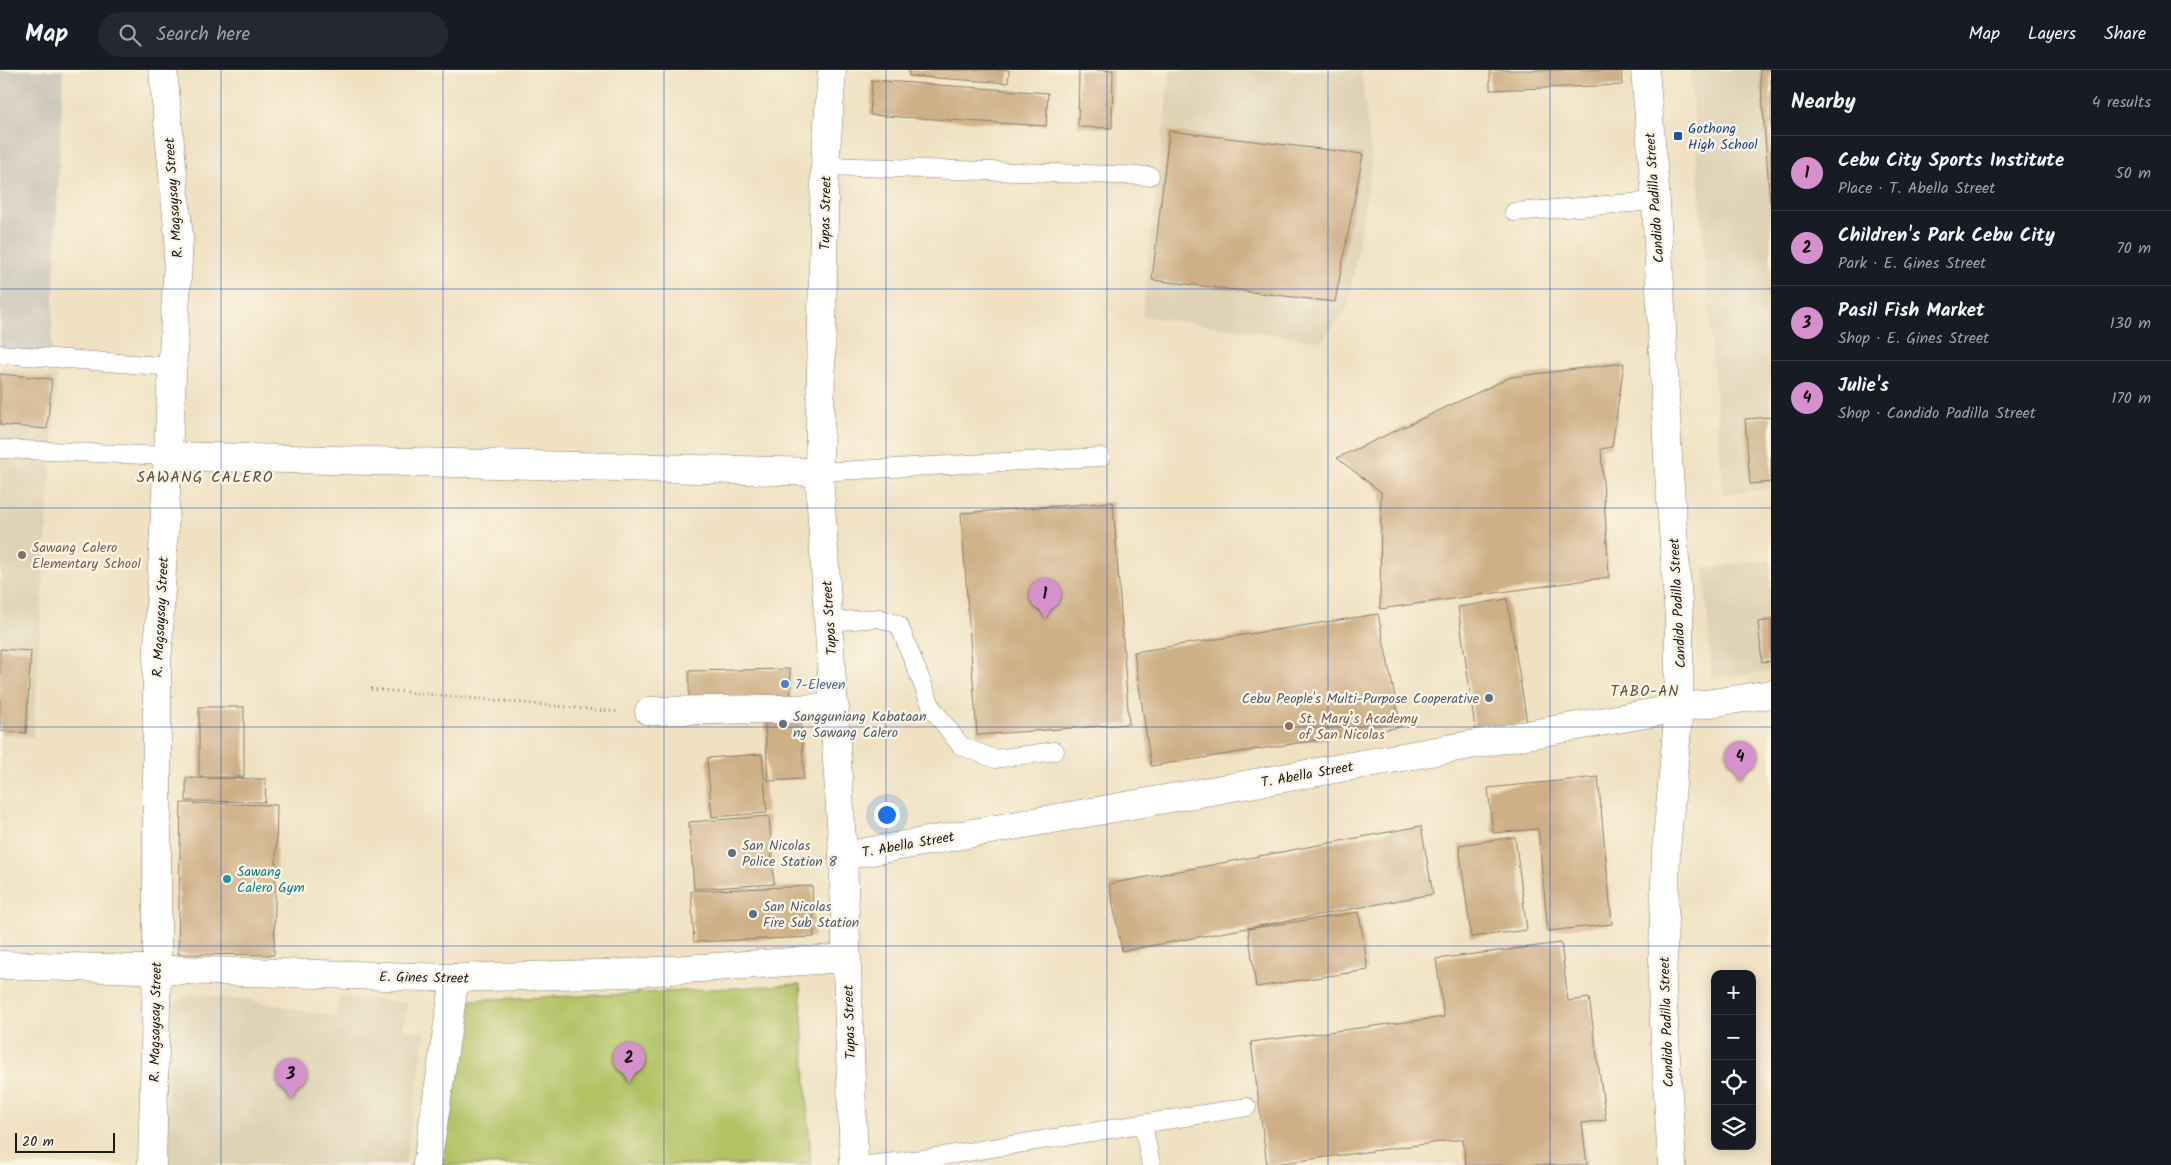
<!DOCTYPE html>
<meta charset="utf-8">
<style>
body{margin:0;font-family:Kalam,sans-serif;background:#242831;color:#f1f3f6}
.controls{position:absolute;right:15px;bottom:15px;display:grid;overflow:hidden;border-radius:10px;box-shadow:0 2px 12px #0003}
.controls button{width:45px;height:45px;display:grid;place-items:center;padding:0;border:0;border-bottom:1px solid #363941;background:#171b24;color:#f1f3f6;font:25px sans-serif}
.scale{position:absolute;left:15px;bottom:12px;width:100px;box-sizing:border-box;padding-left:5px;border:2px solid #1c1c1c;border-top:0;font-size:14px;line-height:18px;white-space:nowrap;color:#1c1c1c;-webkit-text-stroke:4px #fcf5e5;paint-order:stroke}
.you{position:absolute;left:886px;top:744px;width:18px;height:18px;margin:-12px;border:4px solid #fff;border-radius:50%;background:#1a73e8;box-shadow:0 0 0 8px #1a73e833}
.badge{display:grid;place-items:center;width:32px;height:32px;border-radius:50%;background:#d690ce;color:#111;font-size:16px;font-weight:700}
.pin{position:absolute;translate:-50% -41px;filter:drop-shadow(0 1px 2px #0008)}
.pin::after{content:'';position:absolute;top:26px;width:18px;height:15px;background:inherit;clip-path:polygon(0 0,100% 0,50% 100%)}
.list{margin:0;padding:0;list-style:none}
h2{display:flex;justify-content:space-between;align-items:center;height:65px;margin:0;padding:0 20px;font-size:21px}
h2 small{font-size:16px;font-weight:400;color:#9ea1a6}
.list li{display:grid;grid-template-columns:32px 1fr auto;gap:15px;align-items:center;box-sizing:border-box;height:75px;padding:0 20px;border-top:1px solid #363941}
.list b{display:block;font-size:19px;white-space:nowrap}
.list p{margin:0;font-size:16px;white-space:nowrap;color:#9ea1a6}
.list em{font-size:16px;font-style:normal;color:#9ea1a6}
.icon{flex:none;width:28px;height:28px;fill:none;stroke:currentColor;stroke-width:2;stroke-linecap:round;stroke-linejoin:round}
.map{position:relative;flex:none;width:1771px;height:1095px;overflow:hidden}
header{display:flex;align-items:center;gap:30px;box-sizing:border-box;height:70px;padding:0 25px;background:#171b24;border-bottom:1px solid #363941}
header strong{font-size:24px}
nav{display:flex;gap:28px;margin-inline-start:auto;font-size:18px}
.search{width:350px;height:45px;background:#242831;display:flex;align-items:center;gap:12px;box-sizing:border-box;padding:0 18px;border-radius:28px;color:#9ea1a6;font-size:19px}
main{display:flex}
aside{flex:1;background:#171b24}
.map>svg:first-child{display:block}
.built{fill:#ded2b4}
.industrial{fill:#c8c4b8}
.green{fill:#b2c265;stroke:#676f40}
.building{fill:#ceaf86}
.lines{fill:none;stroke-linecap:round;stroke-linejoin:round}
.lane-casing{stroke:#867e6e;stroke-width:19}
.street-casing{stroke:#867e6e;stroke-width:29}
.secondary-casing{stroke:#867e6e;stroke-width:29}
.path{stroke:#867e6e;stroke-width:3;stroke-dasharray:1 4;stroke-linecap:butt}
.lane{stroke:#fff;stroke-width:18}
.street{stroke:#fff;stroke-width:28}
.secondary{stroke:#fff;stroke-width:28}
.grid{fill:none;stroke:#1d4ed8;stroke-width:1;stroke-opacity:0.55}
.transit-dot{fill:#1a4fb4;stroke:#fcf5e5;stroke-width:2}
.education-dot{fill:#8d6e63;stroke:#fcf5e5;stroke-width:2}
.shop-dot{fill:#3f7fe0;stroke:#fcf5e5;stroke-width:2}
.service-dot{fill:#5c6f8a;stroke:#fcf5e5;stroke-width:2}
.culture-dot{fill:#0f9aa8;stroke:#fcf5e5;stroke-width:2}
.labels{text-anchor:middle;stroke-width:4.5;stroke-linejoin:round;paint-order:stroke}
.transit-label{font-size:14px;fill:#164399;stroke:#fcf5e5;text-anchor:start}
.street-label{font-size:14px;fill:#1c1c1c;stroke:#fcf5e5}
.education-label{font-size:14px;fill:#785e54;stroke:#fcf5e5;text-anchor:start}
.shop-label{font-size:14px;fill:#366cbe;stroke:#fcf5e5;text-anchor:start}
.service-label{font-size:14px;fill:#4e5e75;stroke:#fcf5e5;text-anchor:start}
.culture-label{font-size:14px;fill:#0d838f;stroke:#fcf5e5;text-anchor:start}
.neighbourhood-label{font-size:15px;letter-spacing:1px;fill:#5a4f41;stroke:#fcf5e5}
.quarter-label{font-size:16px;letter-spacing:1px;fill:#5a4f41;stroke:#fcf5e5}
</style>
<header>
<strong>Map</strong>
<div class="search"><svg class="icon" aria-label="search" viewBox="0 0 24 24"><circle cx="10" cy="10" r="6"/><path d="M15 15l6 6"/></svg>Search here</div>
<nav><a>Map</a><a>Layers</a><a>Share</a></nav>
</header>
<main>
<div class="map">
<svg width="1771" height="1095" viewBox="0 0 1771 1095">
<rect width="100%" height="100%" fill="#fcf5e5"/>
<filter id="ink" filterUnits="userSpaceOnUse"><feTurbulence type="fractalNoise" baseFrequency=".02" numOctaves="2"/><feDisplacementMap in="SourceGraphic" scale="10" xChannelSelector="R" yChannelSelector="G"/><feConvolveMatrix kernelMatrix="1 2 1 2 8 2 1 2 1" color-interpolation-filters="sRGB"/></filter>
<filter id="wash" filterUnits="userSpaceOnUse"><feTurbulence type="fractalNoise" baseFrequency=".0096" numOctaves="4" result="noise"/><feDisplacementMap in="SourceGraphic" scale="20" xChannelSelector="R" yChannelSelector="G"/><feGaussianBlur stdDeviation="1.12" result="paint"/><feColorMatrix in="noise" values="0 0 0 0 0 0 0 0 0 0 0 0 0 0 0 0 0 1.4 0 .05"/><feComposite in="paint" operator="in"/></filter>
<g filter="url(#wash)">
<rect width="100%" height="100%" fill="#efe1c1"/>
<g class="built">
<polygon points="1170,0 1361,0 1372,91 1348,237 1322,271 1142,246"/>
<polygon points="1690,0 1771,0 1771,419 1723,424"/>
<polygon points="0,298 57,305 33,667 0,665"/>
<polygon points="1771,490 1771,601 1712,609 1704,498"/>
<polygon points="192,924 249,930 336,947 339,926 408,933 403,958 425,963 405,1095 165,1095 172,934"/>
</g>
<polygon class="industrial" points="0,0 63,0 51,286 0,279"/>
<polygon class="green" points="800,914 811,1095 439,1095 463,930 630,924"/>
<g id="blocks">
<g class="building">
<polygon points="909,0 1009,0 1008,13 909,6"/>
<polygon points="1079,0 1113,0 1112,58 1078,57"/>
<polygon points="1490,0 1621,0 1622,15 1490,20"/>
<polygon points="1760,0 1771,0 1771,132 1770,132"/>
<polygon points="872,10 1048,23 1046,56 870,45"/>
<polygon points="1169,61 1363,84 1335,232 1152,210"/>
<polygon points="1624,293 1612,377 1601,379 1609,507 1380,539 1381,422 1337,388 1511,307"/>
<polygon points="0,304 52,309 47,359 0,355"/>
<polygon points="1771,347 1771,412 1750,414 1745,349"/>
<polygon points="1113,432 1129,654 977,665 961,443"/>
<polygon points="1507,529 1527,652 1476,665 1458,537"/>
<polygon points="1378,544 1401,657 1151,696 1134,582"/>
<polygon points="1771,550 1771,591 1762,592 1758,552"/>
<polygon points="0,579 31,581 26,663 0,661"/>
<polygon points="790,599 791,628 689,630 689,601"/>
<rect x="199" y="637" width="45" height="70"/>
<polygon points="801,650 804,709 768,711 765,652"/>
<polygon points="762,684 767,743 712,747 707,688"/>
<polygon points="1598,707 1612,854 1548,861 1538,759 1493,763 1488,718"/>
<polygon points="186,708 266,709 265,732 186,731"/>
<polygon points="181,733 277,735 274,885 178,884"/>
<polygon points="769,746 774,814 694,819 689,752"/>
<polygon points="1421,756 1433,824 1122,881 1109,814"/>
<polygon points="1515,767 1527,860 1471,867 1459,775"/>
<polygon points="812,816 814,867 694,872 691,821"/>
<polygon points="1359,842 1368,900 1256,917 1248,859"/>
<polygon points="1561,873 1568,931 1589,928 1606,1050 1582,1053 1587,1095 1466,1095 1463,1069 1267,1095 1251,972 1444,947 1436,889"/>
</g>
</g>
</g>
<g filter="url(#ink)">
<use href="#blocks" fill-opacity="0" stroke="#867e6e" stroke-width="1"/>
<g class="lines">
<defs>
<g id="lane">
<polyline points="825,96 1150,106"/>
<polyline points="1514,142 1656,131"/>
<polyline points="0,284 173,297"/>
<polyline points="0,379 168,386"/>
<polyline points="819,402 1101,387"/>
<polyline points="829,552 879,548 899,555 932,638 961,676 995,689 1055,681"/>
<polyline points="1143,1054 1151,1095"/>
<polyline points="868,1095 930,1088 1247,1037"/>
</g>
<g id="street">
<polyline points="168,386 819,402"/>
<polyline points="649,641 835,638"/>
<polyline points="0,895 455,908 627,903 847,888"/>
<polyline points="152,1095 157,899 157,597 179,168 163,0"/>
<polyline points="427,1095 455,908"/>
</g>
<g id="secondary">
<polyline points="832,0 825,96 819,402 843,786 854,1095"/>
<polyline points="1645,0 1656,131 1668,388 1679,548 1679,638 1666,781 1662,917 1672,1095"/>
<polyline points="843,786 1679,638 1771,624"/>
</g>
</defs>
<use href="#lane" class="lane-casing"/>
<use href="#street" class="street-casing"/>
<use href="#secondary" class="secondary-casing"/>
<polyline class="path" points="371,619 619,642"/>
<use href="#lane" class="lane"/>
<use href="#street" class="street"/>
<use href="#secondary" class="secondary"/>
</g>
</g>
<path class="grid" d="M221,0V1095M443,0V1095M664,0V1095M886,0V1095M1107,0V1095M1328,0V1095M1550,0V1095M0,219H1771M0,438H1771M0,657H1771M0,876H1771"/>
<rect class="transit-dot" x="1673" y="61" width="10" height="10" rx="2.5"/>
<g class="education-dot">
<circle cx="22" cy="485" r="5"/>
<circle cx="1289" cy="656" r="5"/>
</g>
<circle class="shop-dot" cx="785" cy="614" r="5"/>
<g class="service-dot">
<circle cx="1489" cy="628" r="5"/>
<circle cx="783" cy="654" r="5"/>
<circle cx="732" cy="783" r="5"/>
<circle cx="753" cy="844" r="5"/>
</g>
<circle class="culture-dot" cx="227" cy="809" r="5"/>
<g class="labels">
<g class="transit-label">
<text x="1688" y="63">Gothong<tspan x="1688" dy="16">High School</tspan></text>
</g>
<g class="street-label">
<text transform="translate(173 128) rotate(-94)" y="5">R. Magsaysay Street</text>
<text transform="translate(1654 128) rotate(-94)" y="5">Candido Padilla Street</text>
<text transform="translate(825 143) rotate(-89)" y="5">Tupas Street</text>
<text transform="translate(1677 533) rotate(-93)" y="5">Candido Padilla Street</text>
<text transform="translate(160 547) rotate(-87)" y="5">R. Magsaysay Street</text>
<text transform="translate(829 548) rotate(-94)" y="5">Tupas Street</text>
<text transform="translate(1307 704) rotate(-10)" y="5">T. Abella Street</text>
<text transform="translate(908 774) rotate(-10)" y="5">T. Abella Street</text>
<text transform="translate(424 907) rotate(1)" y="5">E. Gines Street</text>
<text transform="translate(155 952) rotate(-89)" y="5">R. Magsaysay Street</text>
<text transform="translate(849 952) rotate(-92)" y="5">Tupas Street</text>
<text transform="translate(1666 952) rotate(-92)" y="5">Candido Padilla Street</text>
</g>
<g class="education-label">
<text x="32" y="482">Sawang Calero<tspan x="32" dy="16">Elementary School</tspan></text>
<text x="1299" y="653">St. Mary’s Academy<tspan x="1299" dy="16">of San Nicolas</tspan></text>
</g>
<g class="shop-label">
<text x="795" y="619">7-Eleven</text>
</g>
<g class="service-label">
<text x="1479" y="633" text-anchor="end">Cebu People's Multi-Purpose Cooperative</text>
<text x="793" y="651">Sangguniang Kabataan<tspan x="793" dy="16">ng Sawang Calero</tspan></text>
<text x="742" y="780">San Nicolas<tspan x="742" dy="16">Police Station 8</tspan></text>
<text x="763" y="841">San Nicolas<tspan x="763" dy="16">Fire Sub Station</tspan></text>
</g>
<g class="culture-label">
<text x="237" y="806">Sawang<tspan x="237" dy="16">Calero Gym</tspan></text>
</g>
<g class="neighbourhood-label">
<text x="1645" y="626">TABO-AN</text>
</g>
<g class="quarter-label">
<text x="205" y="412">SAWANG CALERO</text>
</g>
</g>
</svg>
<div class="controls">
<button>+</button>
<button>−</button>
<button><svg class="icon" aria-label="locate" viewBox="0 0 24 24"><circle cx="12" cy="12" r="6"/><path d="M12 2v4M12 18v4M2 12h4M18 12h4"/></svg></button>
<button><svg class="icon" aria-label="layers" viewBox="0 0 24 24"><path d="M12 4l9 5-9 5-9-5zM3 14l9 5 9-5"/></svg></button>
</div>
<div class="scale">20 m</div>
<div class="you"></div>
<div class="pin badge" style="left:1045px;top:549px">1</div>
<div class="pin badge" style="left:629px;top:1013px">2</div>
<div class="pin badge" style="left:291px;top:1029px">3</div>
<div class="pin badge" style="left:1740px;top:712px">4</div>
</div>
<aside>
<h2>Nearby<small>4 results</small></h2>
<ul class="list">
<li><span class="badge">1</span><div><b>Cebu City Sports Institute</b><p>Place · T. Abella Street</p></div><em>50 m</em></li>
<li><span class="badge">2</span><div><b>Children's Park Cebu City</b><p>Park · E. Gines Street</p></div><em>70 m</em></li>
<li><span class="badge">3</span><div><b>Pasil Fish Market</b><p>Shop · E. Gines Street</p></div><em>130 m</em></li>
<li><span class="badge">4</span><div><b>Julie's</b><p>Shop · Candido Padilla Street</p></div><em>170 m</em></li>
</ul>
</aside>
</main>
